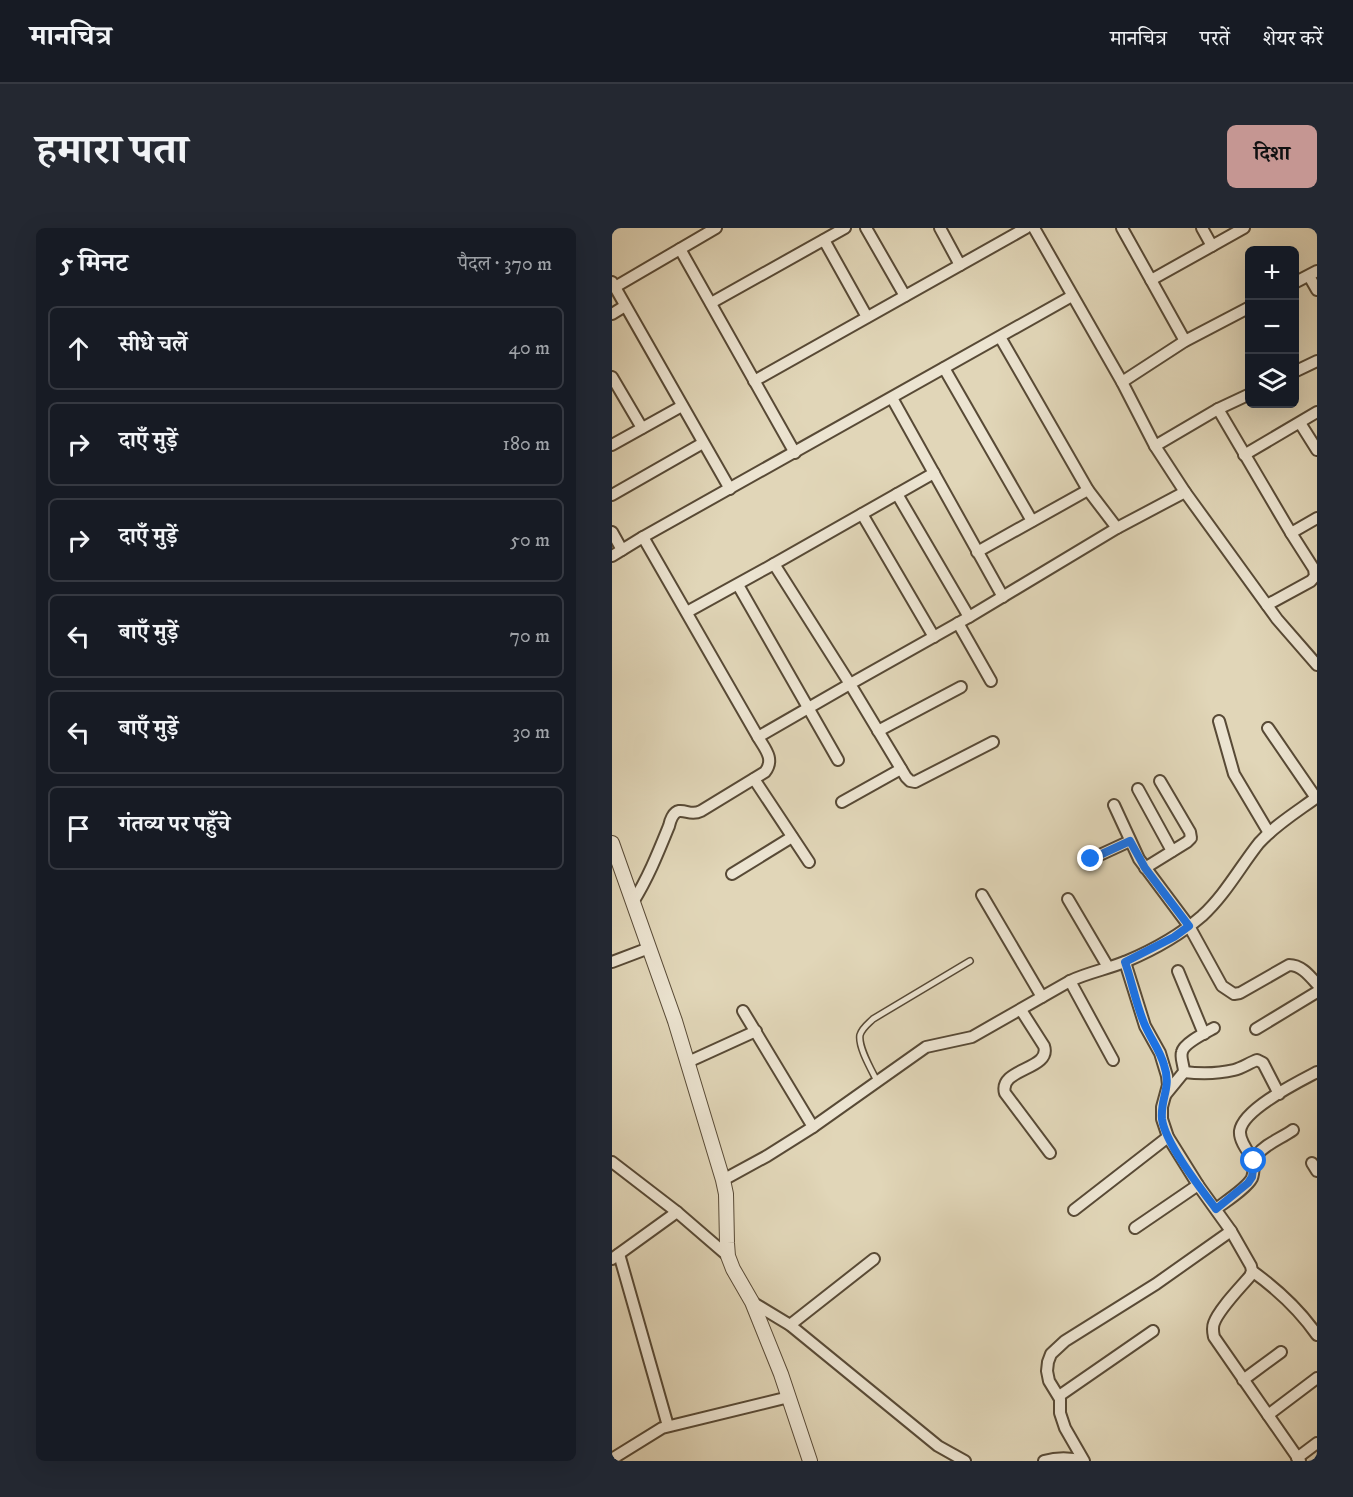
<!DOCTYPE html>
<html lang="hi">
<meta charset="utf-8">
<style>
body{margin:0;font-family:"IM FELL DW Pica","Noto Serif Devanagari",serif;background:#242831;color:#f1f3f6}
.controls{position:absolute;right:18px;top:18px;display:grid;overflow:hidden;border-radius:9px;box-shadow:0 6px 24px #0002}
.controls button{width:54px;height:54px;display:grid;place-items:center;padding:0;border:0;border-bottom:2px solid #363941;background:#171b24;color:#f1f3f6;font:30px sans-serif}
.stop{position:absolute;width:18px;height:18px;margin:-14px;border:4px solid #1a73e8;border-radius:50%;background:#fff}
.stop.end{background:#1a73e8;border-color:#fff;box-shadow:0 2px 6px #0008}
.list{margin:0;padding:0;list-style:none}
h2{display:flex;justify-content:space-between;align-items:center;height:78px;margin:0;padding:0 24px;font-size:26px}
h2 small{font-size:20px;font-weight:400;color:#9ea1a6}
.list li{display:grid;grid-template-columns:39px 1fr auto;gap:18px;align-items:center;box-sizing:border-box;height:84px;margin:0 12px 12px;padding:0 12px;border:2px solid #363941;border-radius:9px}
.list b{display:block;font-size:22px;white-space:nowrap}
.list em{font-size:20px;font-style:normal;color:#9ea1a6}
.icon{flex:none;width:33px;height:33px;fill:none;stroke:currentColor;stroke-width:2;stroke-linecap:round;stroke-linejoin:round}
.map{position:relative;flex:none;width:705px;height:1233px;overflow:hidden;border-radius:9px}
header{display:flex;align-items:center;gap:36px;box-sizing:border-box;height:84px;padding:0 30px;background:#171b24;border-bottom:2px solid #363941}
header strong{font-size:28px}
nav{display:flex;gap:33px;margin-inline-start:auto;font-size:21px}
.intro{display:flex;align-items:center;justify-content:space-between;box-sizing:border-box;height:144px;padding:0 36px}
h1{margin:0;font-size:42px}
.button{padding:15px 27px;border-radius:9px;background:#c59692;color:#111;font-size:21px;font-weight:700}
main{display:flex;gap:36px;padding:0 36px}
aside{flex:1;background:#171b24;border-radius:9px;box-shadow:0 6px 24px #0002}
.map>svg:first-child{display:block}
.lines{fill:none;stroke-linecap:round;stroke-linejoin:round}
.service-casing{stroke:#584a36;stroke-width:8}
.minor-casing{stroke:#584a36;stroke-width:14}
.tertiary-casing{stroke:#584a36;stroke-width:16}
.service{stroke:#ece4d1;stroke-width:5}
.minor{stroke:#ece4d1;stroke-width:10}
.tertiary{stroke:#ece4d1;stroke-width:14}
.route{stroke:#1a73e8;stroke-width:8}
</style>
<header>
<strong>मानचित्र</strong>
<nav><a>मानचित्र</a><a>परतें</a><a>शेयर करें</a></nav>
</header>
<div class="intro"><h1>हमारा पता</h1><a class="button">दिशा</a></div>
<main>
<aside>
<h2>5 मिनट<small>पैदल · 370 m</small></h2>
<ul class="list">
<li><svg class="icon" aria-label="ahead" viewBox="0 0 24 24"><path d="M12 20V5M6 11l6-6 6 6"/></svg><div><b>सीधे चलें</b></div><em>40 m</em></li>
<li><svg class="icon" aria-label="right" viewBox="0 0 24 24"><path d="M7 20v-9h11M14 6l5 5-5 5"/></svg><div><b>दाएँ मुड़ें</b></div><em>180 m</em></li>
<li><svg class="icon" aria-label="right" viewBox="0 0 24 24"><path d="M7 20v-9h11M14 6l5 5-5 5"/></svg><div><b>दाएँ मुड़ें</b></div><em>50 m</em></li>
<li><svg class="icon" aria-label="left" viewBox="0 0 24 24"><path d="M17 20v-9H6M10 6l-5 5 5 5"/></svg><div><b>बाएँ मुड़ें</b></div><em>70 m</em></li>
<li><svg class="icon" aria-label="left" viewBox="0 0 24 24"><path d="M17 20v-9H6M10 6l-5 5 5 5"/></svg><div><b>बाएँ मुड़ें</b></div><em>30 m</em></li>
<li><svg class="icon" aria-label="arrive" viewBox="0 0 24 24"><path d="M6 21V4h12l-3 4 3 4H6"/></svg><div><b>गंतव्य पर पहुँचे</b></div></li>
</ul>
</aside>
<div class="map">
<svg width="705" height="1233" viewBox="0 0 705 1233">
<rect width="100%" height="100%" fill="#e1d6b8"/>
<filter id="stains"><feTurbulence type="fractalNoise" baseFrequency=".00333" numOctaves="4"/><feColorMatrix values="0 0 0 0 .2 0 0 0 0 .09 0 0 0 0 .02 0 0 0 .5 -.17"/></filter>
<radialGradient id="worn" r=".72"><stop offset=".6" stop-color="#630" stop-opacity="0"/><stop offset="1" stop-color="#630" stop-opacity=".3"/></radialGradient>
<g class="lines">
<defs>
<path id="service" d="M265,853C259,841 246,819 248,807C250,800 256,796 261,791L358,733"/>
<g id="minor">
<polyline points="254,0 293,68"/>
<polyline points="328,0 348,37"/>
<polyline points="422,0 510,154 543,218 573,264 665,391 705,437"/>
<polyline points="510,0 573,113"/>
<polyline points="590,0 600,18"/>
<polyline points="212,12 255,89"/>
<polyline points="68,21 183,225"/>
<polyline points="697,48 705,62"/>
<polyline points="539,52 632,0"/>
<polyline points="0,54 118,261"/>
<polyline points="682,55 705,43"/>
<polyline points="3,59 104,0"/>
<polyline points="99,75 233,0"/>
<polyline points="0,86 13,78"/>
<polyline points="388,109 476,262 505,300"/>
<polyline points="332,140 420,293"/>
<polyline points="682,144 705,133"/>
<polyline points="0,149 30,200"/>
<polyline points="142,153 414,0"/>
<polyline points="510,154 573,113 638,79"/>
<polyline points="280,170 391,369"/>
<polyline points="606,181 679,305 702,341 703,348 699,353 655,377"/>
<polyline points="688,195 705,222"/>
<polyline points="0,217 70,178"/>
<polyline points="543,218 606,181 638,166"/>
<polyline points="632,227 705,184"/>
<polyline points="285,266 357,389"/>
<polyline points="0,267 91,215"/>
<polyline points="250,286 322,409"/>
<polyline points="0,304 10,322"/>
<polyline points="679,305 705,290"/>
<polyline points="31,309 146,509 238,456 162,336"/>
<polyline points="365,324 476,262"/>
<polyline points="0,328 31,309 460,68"/>
<polyline points="126,357 226,532"/>
<polyline points="75,384 162,336 322,245"/>
<polyline points="346,395 379,453"/>
<polyline points="607,493 622,546 657,605"/>
<polyline points="656,500 704,570"/>
<polyline points="266,503 349,459"/>
<polyline points="381,514 303,554 298,553 294,549 238,456 357,389 505,300 573,264"/>
<polyline points="142,551 197,634"/>
<polyline points="526,561 560,623"/>
<polyline points="230,574 289,541"/>
<path d="M502,577L527,631L577,698L610,758L622,766L628,765L677,737C689,737 697,747 705,756"/>
<polyline points="479,631 518,613"/>
<polyline points="533,640 575,614 579,610 578,604 548,553"/>
<polyline points="120,646 180,609"/>
<polyline points="370,667 430,769"/>
<polyline points="456,671 496,739"/>
<path d="M21,674C36,650 46,625 57,598C58,593 61,584 67,583C75,582 79,588 89,583L153,544C163,531 153,521 146,509"/>
<polyline points="0,734 37,720"/>
<path d="M513,734L533,798L548,825L555,848L556,857L550,879V891L556,909L586,957L619,1003L639,1038L640,1043L638,1048C628,1060 607,1081 602,1095C600,1100 601,1104 602,1109L688,1233"/>
<polyline points="566,743 592,806"/>
<polyline points="458,753 501,832"/>
<path d="M409,782L432,818C440,842 386,840 393,865L438,925"/>
<polyline points="131,783 201,899"/>
<polyline points="644,801 705,764"/>
<polyline points="76,834 144,803"/>
<path d="M572,844C589,846 605,846 622,842C630,840 637,835 645,832L651,835L667,866"/>
<path d="M554,866L572,844C572,837 568,830 570,824C572,815 595,804 602,800"/>
<path d="M642,933C637,925 627,913 628,903C631,881 686,854 705,844"/>
<polyline points="0,934 65,984 116,1028"/>
<polyline points="700,935 705,943"/>
<path d="M111,952L155,928L201,899L314,819L360,809L458,753C477,744 496,741 515,733C541,722 568,707 590,688C613,667 628,639 647,615C663,597 686,583 705,569"/>
<path d="M604,981C613,974 635,960 640,950C643,942 640,934 645,927C653,916 670,910 681,902"/>
<polyline points="462,982 556,909"/>
<polyline points="523,1000 586,957"/>
<polyline points="7,1026 56,1198"/>
<polyline points="0,1031 65,984"/>
<path d="M640,1043C665,1061 687,1081 705,1107"/>
<polyline points="140,1074 178,1097 326,1218 353,1233"/>
<polyline points="178,1097 262,1031"/>
<polyline points="631,1152 669,1124"/>
<polyline points="447,1168 541,1103"/>
<polyline points="656,1187 705,1150"/>
<polyline points="685,1230 705,1215"/>
<polyline points="0,1231 50,1200 177,1169"/>
<path d="M432,1233C446,1229 457,1229 471,1233"/>
<polyline points="472,1233 453,1200 448,1185 448,1171 437,1153 435,1143 436,1134 439,1126 453,1113 544,1056 619,1003"/>
</g>
<polyline id="tertiary" points="0,615 63,793 111,952 114,966 115,1015 116,1028 121,1041 140,1074 169,1146 198,1233"/>
</defs>
<use href="#service" class="service-casing"/>
<use href="#minor" class="minor-casing"/>
<use href="#tertiary" class="tertiary-casing"/>
<use href="#service" class="service"/>
<use href="#minor" class="minor"/>
<use href="#tertiary" class="tertiary"/>
</g>
<g class="lines">
<path class="route" d="M479,631L518,613L533,640L577,698L562,709L513,734C520,754 524,776 532,795C538,810 548,822 552,837C560,860 548,870 550,891C553,915 589,961 604,981L636,955L640,949L642,933"/>
</g>
<rect width="100%" height="100%" filter="url(#stains)"/>
<rect width="100%" height="100%" fill="url(#worn)"/>
</svg>
<div class="controls">
<button>+</button>
<button>−</button>
<button><svg class="icon" aria-label="layers" viewBox="0 0 24 24"><path d="M12 4l9 5-9 5-9-5zM3 14l9 5 9-5"/></svg></button>
</div>
<div class="stop" style="left:642px;top:933px"></div>
<div class="stop end" style="left:479px;top:631px"></div>
</div>
</main>
